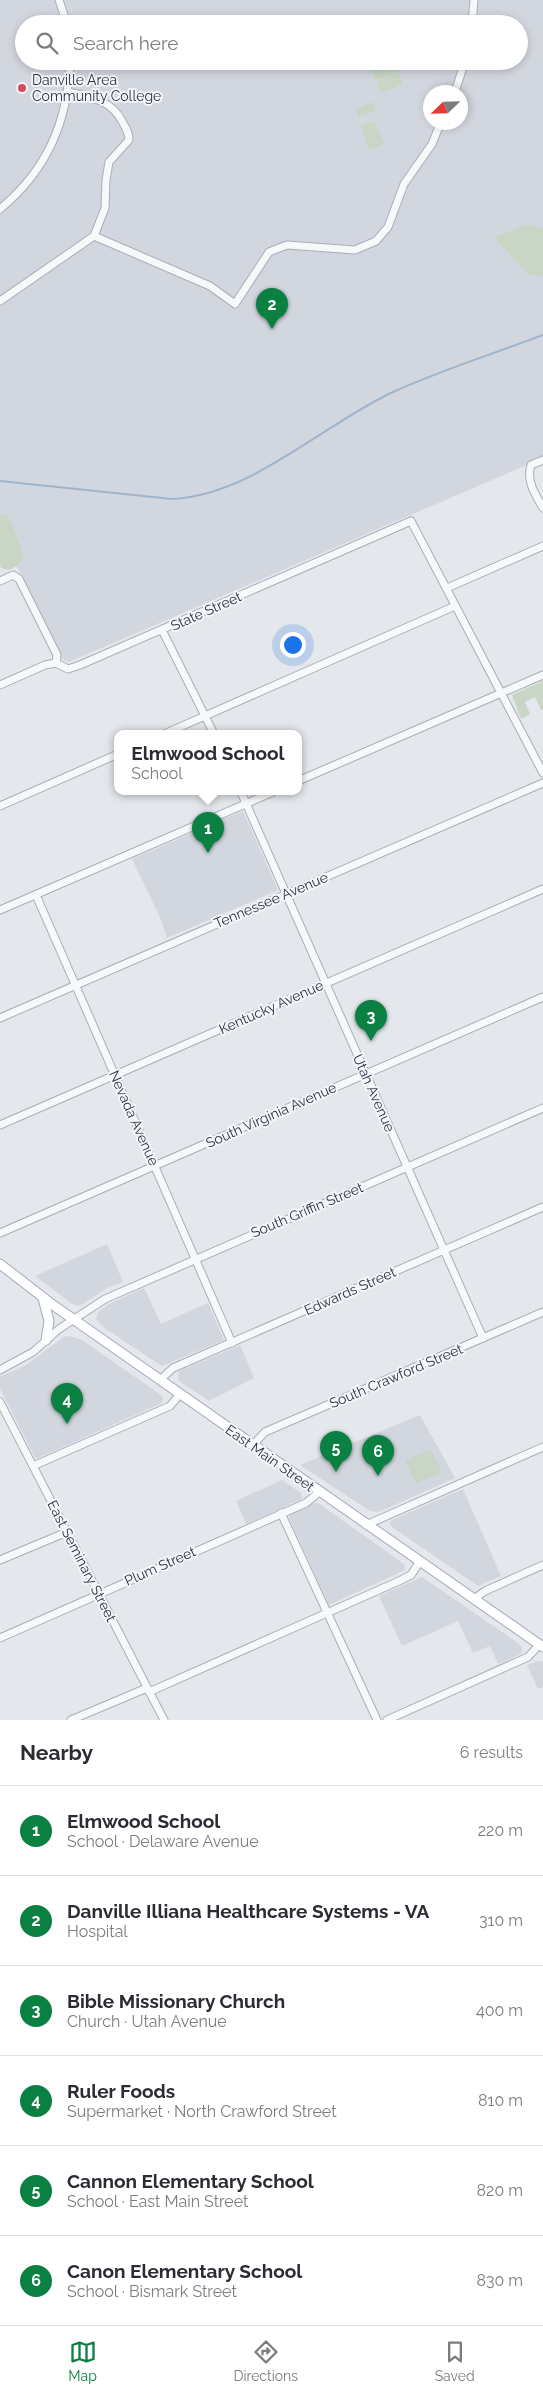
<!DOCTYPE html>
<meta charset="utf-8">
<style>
body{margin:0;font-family:Raleway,sans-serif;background:#f2f2f3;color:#2b2b33}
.compass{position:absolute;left:423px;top:85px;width:45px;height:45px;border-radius:50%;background:#fff;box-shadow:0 2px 8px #0003;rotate:247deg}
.you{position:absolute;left:292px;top:644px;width:18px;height:18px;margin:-12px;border:4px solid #fff;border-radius:50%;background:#1a73e8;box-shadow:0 0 0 8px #1a73e833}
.badge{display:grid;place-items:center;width:32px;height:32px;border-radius:50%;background:#0b8043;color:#fff;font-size:16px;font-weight:700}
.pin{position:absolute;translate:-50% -41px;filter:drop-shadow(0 1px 2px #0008)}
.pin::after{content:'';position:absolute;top:26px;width:18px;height:15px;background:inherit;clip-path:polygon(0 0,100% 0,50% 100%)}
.popup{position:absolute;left:114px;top:730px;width:188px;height:65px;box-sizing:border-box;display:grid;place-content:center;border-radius:10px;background:#fff;filter:drop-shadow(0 1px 4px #0005);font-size:16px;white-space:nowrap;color:#7c7c81}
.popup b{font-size:19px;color:#2b2b33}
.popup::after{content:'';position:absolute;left:50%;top:100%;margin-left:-10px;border:10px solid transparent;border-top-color:#fff}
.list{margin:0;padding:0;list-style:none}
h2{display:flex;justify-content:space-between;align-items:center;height:65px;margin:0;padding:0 20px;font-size:21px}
h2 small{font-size:16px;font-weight:400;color:#7c7c81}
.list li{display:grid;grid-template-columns:32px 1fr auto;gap:15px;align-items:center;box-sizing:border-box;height:90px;padding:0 20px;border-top:1px solid #e1e1e2}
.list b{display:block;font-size:19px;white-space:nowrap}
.list p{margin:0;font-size:16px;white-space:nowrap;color:#7c7c81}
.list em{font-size:16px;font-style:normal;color:#7c7c81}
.icon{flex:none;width:28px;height:28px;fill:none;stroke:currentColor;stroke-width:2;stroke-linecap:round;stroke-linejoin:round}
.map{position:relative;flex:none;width:543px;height:1720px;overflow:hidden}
.search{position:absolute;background:#fff;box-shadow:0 2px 8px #0003;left:15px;right:15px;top:15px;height:55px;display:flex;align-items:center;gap:12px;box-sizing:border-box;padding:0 18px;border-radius:28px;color:#7c7c81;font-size:19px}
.sheet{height:605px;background:#fff}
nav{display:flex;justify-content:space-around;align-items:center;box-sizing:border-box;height:70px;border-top:1px solid #e1e1e2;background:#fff;font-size:14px;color:#7c7c81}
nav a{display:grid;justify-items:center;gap:2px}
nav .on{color:#0b8043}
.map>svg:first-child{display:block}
.built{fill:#d2d6de;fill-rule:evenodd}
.green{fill:#c9d6c5}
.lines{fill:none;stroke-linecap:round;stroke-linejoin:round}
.stream{stroke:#9fb4cc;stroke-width:2}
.minor-casing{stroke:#a9aeb7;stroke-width:9}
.major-casing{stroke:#a3abb8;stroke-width:11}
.minor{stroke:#f7f8fa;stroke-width:7}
.major{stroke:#fff;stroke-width:9}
.poi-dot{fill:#d1495b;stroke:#f4f6f9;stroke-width:2}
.labels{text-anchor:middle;stroke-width:4;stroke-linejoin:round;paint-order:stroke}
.poi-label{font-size:14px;fill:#2b3445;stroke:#f4f6f9;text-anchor:start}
.street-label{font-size:14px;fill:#2b3445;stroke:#f4f6f9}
</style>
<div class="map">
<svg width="543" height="1720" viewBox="0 0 543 1720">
<rect width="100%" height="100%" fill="#e4e7ec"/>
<g class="built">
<path d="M0,0H543V458L69,662L63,660L0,532ZM24,24H519V61H24ZM430,92H460V122H430Z"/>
<polygon points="243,811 278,890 167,938 160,917 132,859"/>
<polygon points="107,1244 123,1282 107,1288 83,1304 77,1306 71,1303 35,1276"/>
<polygon points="144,1288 161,1324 208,1303 224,1340 162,1366 103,1327 96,1319 98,1312 109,1304"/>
<polygon points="70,1336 82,1340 161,1395 163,1399 162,1403 36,1459 0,1389 0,1377 26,1365 64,1337"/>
<polygon points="240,1345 254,1378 209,1401 178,1380 179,1371"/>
<polygon points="420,1415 455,1478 379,1512 370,1511 300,1465"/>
<polygon points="282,1480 301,1493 302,1499 246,1524 236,1501"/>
<polygon points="463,1489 501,1576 478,1586 392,1527 390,1523 392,1520"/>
<polygon points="314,1503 318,1503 404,1564 405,1570 329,1605 289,1518 290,1514"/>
<polygon points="422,1577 518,1643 522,1647 521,1654 498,1664 490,1646 473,1653 458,1621 402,1646 379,1596"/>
<polygon points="538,1661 543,1661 543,1687 538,1689 527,1665"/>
</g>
<g class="green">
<polygon points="395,61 399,71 376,81 372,70"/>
<polygon points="399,73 403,84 381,93 377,82"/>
<polygon points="373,102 376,111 359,117 356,109"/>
<polygon points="375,121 384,144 369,150 360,126"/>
<polygon points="529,224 543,229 543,276 528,274 494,237"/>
<polygon points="7,513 24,556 17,566 9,570 1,568 0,565 0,516"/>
<polygon points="543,681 543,709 541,710 535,697 525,702 530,714 521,719 512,695"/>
<polygon points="431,1449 442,1473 416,1483 405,1460"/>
</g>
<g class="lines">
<path class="stream" d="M0,481L172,499C252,495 322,425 393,392C441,370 493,354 543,335"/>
<defs>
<g id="minor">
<polyline points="59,0 67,24"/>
<polyline points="472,24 474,0"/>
<polyline points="455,92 465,61"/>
<path d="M0,209C47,170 68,122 70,61"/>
<polyline points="94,236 210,286 235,304 269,252 287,245 355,250 376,241 388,227 404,184 432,144 441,122"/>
<path d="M0,301L94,236L105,208L106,180L109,162L129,140C129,133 126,128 122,121C110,99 90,97 68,92"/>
<path d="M543,460L531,465C526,481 535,494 543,508"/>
<polyline points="0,581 13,575 19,579 57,655 56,663"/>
<polyline points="447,588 543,546"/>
<polyline points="162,630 214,734"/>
<polyline points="0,685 45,665 56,663 68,669 80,665 411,521 543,773"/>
<polyline points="164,734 455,606"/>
<polyline points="298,781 543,675"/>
<polyline points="241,792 483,1338"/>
<polyline points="0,806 118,754"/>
<polyline points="36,895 232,1343"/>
<polyline points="0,910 273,792"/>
<polyline points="0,1018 543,783"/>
<polyline points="0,1125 543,889"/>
<polyline points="0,1233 543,997"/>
<polyline points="0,1370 33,1352 59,1329 105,1299 543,1108"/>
<polyline points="160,1380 173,1368 543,1207"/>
<polyline points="0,1402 164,1720"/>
<polyline points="253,1445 265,1432 543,1312"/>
<polyline points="33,1466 170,1406 180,1394"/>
<polyline points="281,1513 377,1720"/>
<polyline points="366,1525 543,1447"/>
<polyline points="0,1560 67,1532"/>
<polyline points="474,1599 485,1591 543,1565"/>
<polyline points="0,1638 306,1503 319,1492"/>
<polyline points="149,1692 399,1581 411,1575 420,1561"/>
<polyline points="71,1720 147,1688"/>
<polyline points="387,1720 528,1657 539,1645"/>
</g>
<g id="major">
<polyline points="0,1264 53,1305 543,1647"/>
<polyline points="43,1298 49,1321 46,1340"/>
</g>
</defs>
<use href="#minor" class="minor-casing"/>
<use href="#major" class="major-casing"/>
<use href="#minor" class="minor"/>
<use href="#major" class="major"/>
</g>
<circle class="poi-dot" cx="22" cy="88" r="5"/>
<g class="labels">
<g class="poi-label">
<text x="32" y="85">Danville Area<tspan x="32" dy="16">Community College</tspan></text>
</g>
<g class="street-label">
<text transform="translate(206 611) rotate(-24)" y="5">State Street</text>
<text transform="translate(271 900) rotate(-23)" y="5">Tennessee Avenue</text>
<text transform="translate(271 1007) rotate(-24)" y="5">Kentucky Avenue</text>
<text transform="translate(374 1093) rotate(66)" y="5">Utah Avenue</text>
<text transform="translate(271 1115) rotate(-24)" y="5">South Virginia Avenue</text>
<text transform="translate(134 1118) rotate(66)" y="5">Nevada Avenue</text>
<text transform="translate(307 1210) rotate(-23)" y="5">South Griffin Street</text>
<text transform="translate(350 1291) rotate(-24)" y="5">Edwards Street</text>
<text transform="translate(396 1376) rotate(-23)" y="5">South Crawford Street</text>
<text transform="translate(270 1458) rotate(35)" y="5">East Main Street</text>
<text transform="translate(82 1561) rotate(63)" y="5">East Seminary Street</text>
<text transform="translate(160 1566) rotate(-24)" y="5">Plum Street</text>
</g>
</g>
</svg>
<svg class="compass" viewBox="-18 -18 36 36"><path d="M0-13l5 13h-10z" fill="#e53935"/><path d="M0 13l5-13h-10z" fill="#7c7c81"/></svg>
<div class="you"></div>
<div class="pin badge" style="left:208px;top:853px">1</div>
<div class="popup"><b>Elmwood School</b>School</div>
<div class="pin badge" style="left:272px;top:329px">2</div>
<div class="pin badge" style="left:371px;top:1041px">3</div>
<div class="pin badge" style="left:67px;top:1424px">4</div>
<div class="pin badge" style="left:336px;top:1472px">5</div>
<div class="pin badge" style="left:378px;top:1476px">6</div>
<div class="search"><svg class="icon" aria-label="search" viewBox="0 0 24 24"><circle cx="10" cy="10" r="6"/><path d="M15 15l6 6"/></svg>Search here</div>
</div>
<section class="sheet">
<h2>Nearby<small>6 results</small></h2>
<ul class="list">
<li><span class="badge">1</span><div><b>Elmwood School</b><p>School · Delaware Avenue</p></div><em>220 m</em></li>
<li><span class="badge">2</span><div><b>Danville Illiana Healthcare Systems - VA</b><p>Hospital</p></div><em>310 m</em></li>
<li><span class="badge">3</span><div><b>Bible Missionary Church</b><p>Church · Utah Avenue</p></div><em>400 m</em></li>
<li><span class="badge">4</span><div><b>Ruler Foods</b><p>Supermarket · North Crawford Street</p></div><em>810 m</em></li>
<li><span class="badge">5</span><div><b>Cannon Elementary School</b><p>School · East Main Street</p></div><em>820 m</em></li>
<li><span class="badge">6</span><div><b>Canon Elementary School</b><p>School · Bismark Street</p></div><em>830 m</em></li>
</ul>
</section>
<nav>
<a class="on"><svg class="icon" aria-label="map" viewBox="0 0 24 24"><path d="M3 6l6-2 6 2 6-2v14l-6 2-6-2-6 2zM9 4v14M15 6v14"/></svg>Map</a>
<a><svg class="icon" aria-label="directions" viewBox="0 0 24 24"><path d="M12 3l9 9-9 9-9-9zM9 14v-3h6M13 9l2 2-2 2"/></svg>Directions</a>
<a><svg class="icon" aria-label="saved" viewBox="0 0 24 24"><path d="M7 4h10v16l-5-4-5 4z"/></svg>Saved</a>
</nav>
